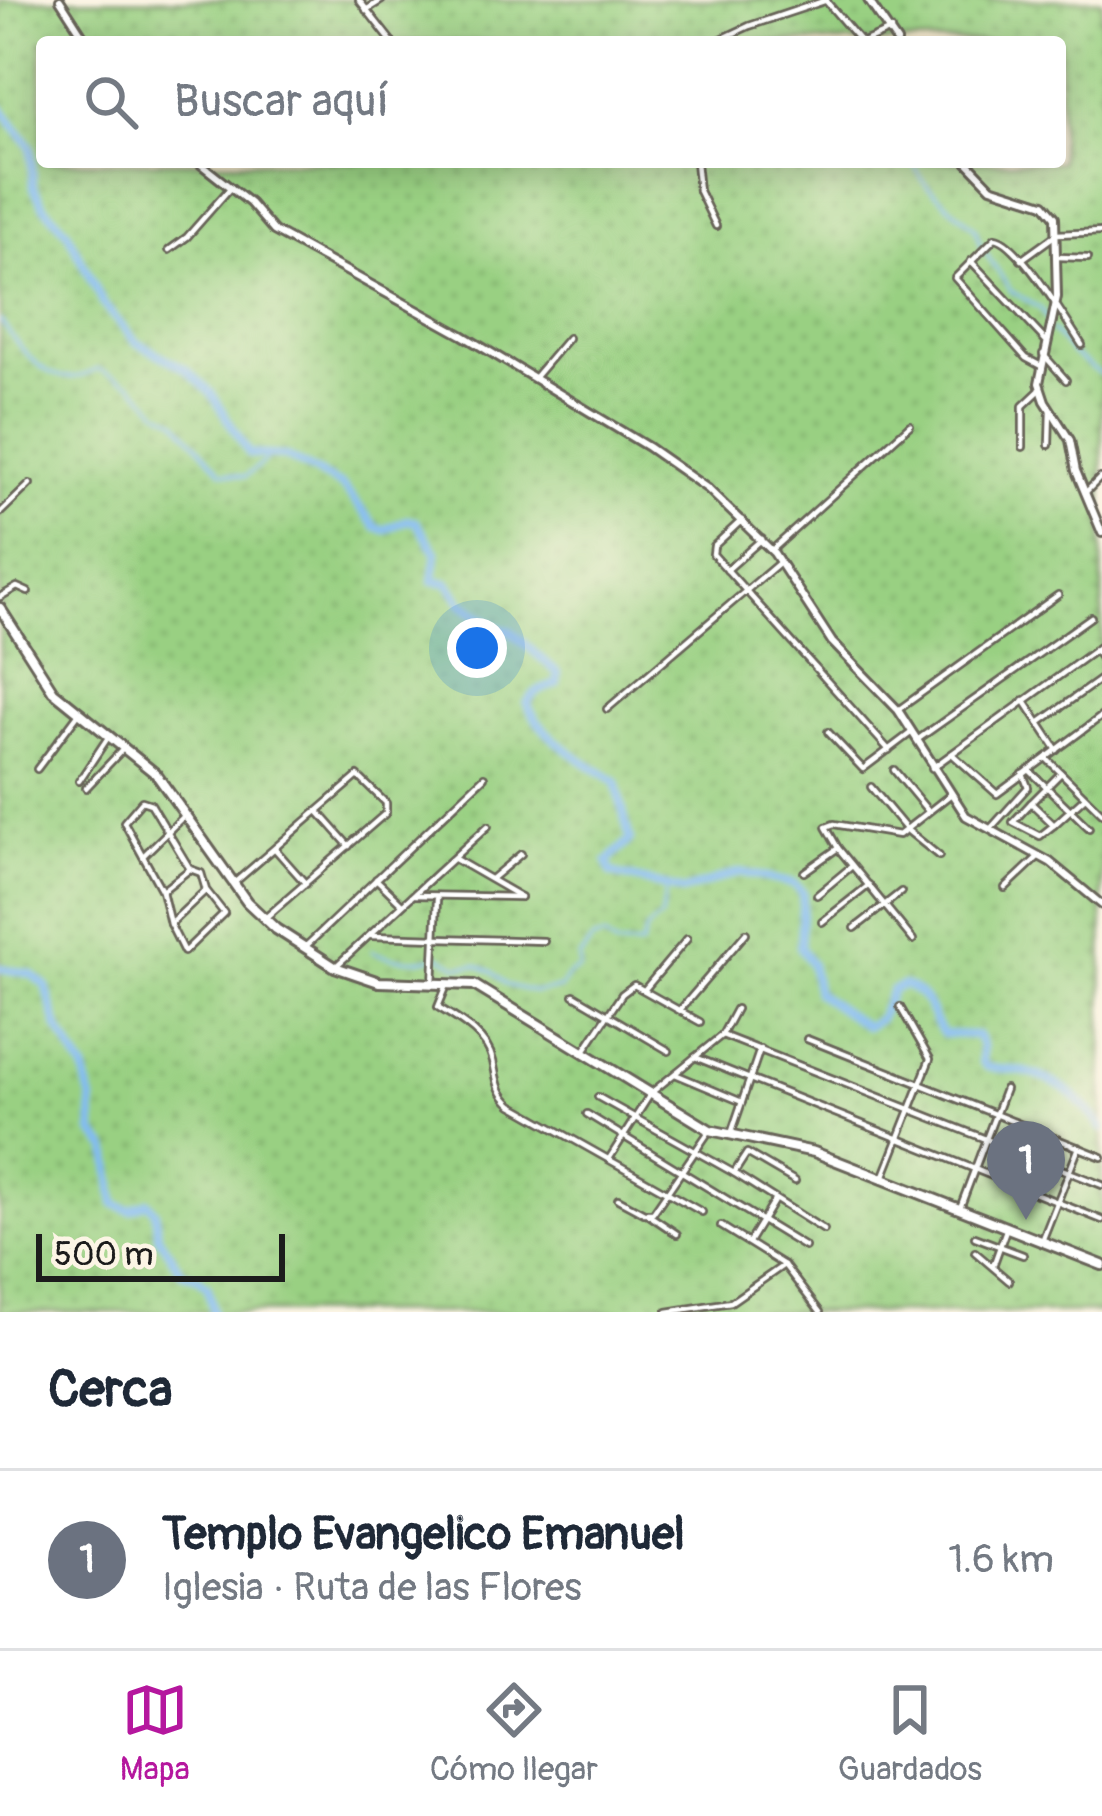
<!DOCTYPE html>
<html lang="es">
<meta charset="utf-8">
<style>
body{margin:0;font-family:Pangolin,sans-serif;background:#f2f2f3;color:#1f2937}
.scale{position:absolute;left:36px;bottom:30px;width:249px;box-sizing:border-box;padding-left:12px;border:6px solid #1c1c1c;border-top:0;font-size:33px;line-height:42px;white-space:nowrap;color:#1c1c1c;-webkit-text-stroke:9px #fcf5e5;paint-order:stroke}
.you{position:absolute;left:477px;top:648px;width:42px;height:42px;margin:-30px;border:9px solid #fff;border-radius:50%;background:#1a73e8;box-shadow:0 0 0 18px #1a73e833}
.badge{display:grid;place-items:center;width:78px;height:78px;border-radius:50%;background:#b5179e;color:#fff;font-size:39px;font-weight:700}
.pin{position:absolute;translate:-50% -99px;filter:drop-shadow(0 3px 6px #0008)}
.pin::after{content:'';position:absolute;top:63px;width:42px;height:36px;background:inherit;clip-path:polygon(0 0,100% 0,50% 100%)}
.list{margin:0;padding:0;list-style:none}
h2{display:flex;justify-content:space-between;align-items:center;height:156px;margin:0;padding:0 48px;font-size:51px}
h2 small{font-size:39px;font-weight:400;color:#747a83}
.list li{display:grid;grid-template-columns:78px 1fr auto;gap:36px;align-items:center;box-sizing:border-box;height:180px;padding:0 48px;border-top:3px solid #e0e1e3}
.list b{display:block;font-size:45px;white-space:nowrap}
.list p{margin:0;font-size:39px;white-space:nowrap;color:#747a83}
.list em{font-size:39px;font-style:normal;color:#747a83}
.icon{flex:none;width:66px;height:66px;fill:none;stroke:currentColor;stroke-width:2;stroke-linecap:round;stroke-linejoin:round}
.map{position:relative;flex:none;width:1102px;height:1312px;overflow:hidden}
.search{position:absolute;background:#fff;box-shadow:0 6px 30px #0003;left:36px;right:36px;top:36px;height:132px;display:flex;align-items:center;gap:30px;box-sizing:border-box;padding:0 42px;border-radius:12px;color:#747a83;font-size:45px}
.sheet{height:336px;background:#fff}
nav{display:flex;justify-content:space-around;align-items:center;box-sizing:border-box;height:168px;border-top:3px solid #e0e1e3;background:#fff;font-size:33px;color:#747a83}
nav a{display:grid;justify-items:center;gap:6px}
nav .on{color:#b5179e}
.map>svg:first-child{display:block}
.park{fill:url(#park-dots);stroke:#5a764f;stroke-width:3;fill-rule:evenodd}
.lines{fill:none;stroke-linecap:round;stroke-linejoin:round}
.stream{stroke:#82bbf2;stroke-width:3}
.river{stroke:#82bbf2;stroke-width:8}
.minor-casing{stroke:#676359;stroke-width:10}
.tertiary-casing{stroke:#676359;stroke-width:12}
.secondary-casing{stroke:#676359;stroke-width:14}
.minor{stroke:#fff;stroke-width:4.5}
.tertiary{stroke:#fff;stroke-width:6}
.secondary{stroke:#fff;stroke-width:8}
</style>
<div class="map">
<svg width="1102" height="1312" viewBox="0 0 1102 1312">
<defs>
<pattern id="park-dots" width="8" height="8" patternUnits="userSpaceOnUse" patternTransform="scale(3)"><rect width="8" height="8" fill="#99d082"/><path d="M2 2h.1M6 6h.1" fill="none" stroke="#83b270" stroke-width="1.8" stroke-linecap="round"/></pattern>
</defs>
<rect width="100%" height="100%" fill="#fcf5e5"/>
<filter id="ink" filterUnits="userSpaceOnUse"><feTurbulence type="fractalNoise" baseFrequency=".00833" numOctaves="2"/><feDisplacementMap in="SourceGraphic" scale="24" xChannelSelector="R" yChannelSelector="G"/><feConvolveMatrix kernelMatrix="1 2 1 2 8 2 1 2 1" color-interpolation-filters="sRGB"/></filter>
<filter id="wash" filterUnits="userSpaceOnUse"><feTurbulence type="fractalNoise" baseFrequency=".004" numOctaves="4" result="noise"/><feDisplacementMap in="SourceGraphic" scale="48" xChannelSelector="R" yChannelSelector="G"/><feGaussianBlur stdDeviation="2.7" result="paint"/><feColorMatrix in="noise" values="0 0 0 0 0 0 0 0 0 0 0 0 0 0 0 0 0 1.4 0 .05"/><feComposite in="paint" operator="in"/></filter>
<g filter="url(#wash)">
<rect width="100%" height="100%" fill="#f2e6ca"/>
<path class="park" d="M0,0H1102V1312H0ZM42,42H1060V162H42Z"/>
<g class="lines">
<g class="stream">
<polyline points="912,162 926,185 975,228 981,247"/>
<polyline points="985,252 1011,291 1041,309 1048,322"/>
<path d="M0,320C25,355 53,395 98,369L132,384L158,410L177,421L221,472L245,477L270,456"/>
<polyline points="1052,330 1072,354 1102,375"/>
<path d="M372,951C386,958 419,963 433,957"/>
<polyline points="438,955 458,966 476,965 493,972 506,985 534,992 560,989 568,975 580,969 579,958 592,940 604,937 617,946 641,946 646,930 661,917 667,886"/>
</g>
<g class="river">
<path d="M0,107L31,147L33,186L43,205L67,231L103,304L136,342L186,369L212,394L249,454L285,456L342,486L375,526L384,530L407,520L416,522L437,553L433,581L448,583L462,603L496,628L510,631L558,673L557,684L536,692L527,703C542,740 585,761 616,782L630,840L607,862L611,873L683,891L740,872L794,884L803,893L800,947L811,964L817,993L866,1027L879,1019L892,990L904,985C935,998 926,1014 943,1034L977,1035L982,1045V1062L987,1067C998,1070 1012,1069 1025,1072C1059,1080 1081,1099 1102,1128"/>
<polyline points="0,968 31,974 46,986 58,1028 84,1070 92,1101 93,1132 108,1149 115,1204 130,1210 148,1202 155,1211 158,1236 175,1262 183,1274 198,1278 208,1288 213,1312"/>
</g>
</g>
</g>
<g filter="url(#ink)">
<g class="lines">
<defs>
<g id="minor">
<polyline points="359,0 392,42"/>
<polyline points="826,1 861,42"/>
<polyline points="366,10 382,0"/>
<polyline points="715,42 749,26 827,0"/>
<polyline points="863,42 891,30"/>
<polyline points="696,162 699,191 716,226"/>
<polyline points="169,250 187,237 231,187"/>
<polyline points="1058,257 1088,258"/>
<polyline points="1021,260 1057,234 1102,232"/>
<polyline points="971,261 1045,340"/>
<polyline points="1043,354 1066,380"/>
<path d="M1041,366L1026,358L955,278L995,238C1018,240 1067,322 1082,345"/>
<polyline points="534,378 568,338"/>
<polyline points="1049,445 1050,409"/>
<polyline points="1023,447 1023,406 1040,390"/>
<polyline points="1085,493 1100,478"/>
<polyline points="0,513 30,484"/>
<polyline points="742,520 714,546 713,554 889,750"/>
<polyline points="772,550 910,425"/>
<polyline points="727,570 762,539"/>
<polyline points="0,597 17,587 28,592"/>
<polyline points="1095,650 1102,660"/>
<polyline points="1024,700 1057,750"/>
<polyline points="607,709 780,562"/>
<polyline points="898,710 1058,595"/>
<polyline points="1039,723 1102,678"/>
<polyline points="828,732 863,769 912,732"/>
<polyline points="917,740 1091,617"/>
<polyline points="952,754 997,794 1102,716"/>
<polyline points="1046,758 1102,813"/>
<polyline points="932,768 1102,645"/>
<polyline points="37,769 79,713"/>
<polyline points="894,770 928,811"/>
<polyline points="1029,770 1089,828"/>
<polyline points="79,781 109,736"/>
<polyline points="871,787 907,830 939,856"/>
<polyline points="86,788 123,749"/>
<polygon points="1031,803 1054,825 1040,836 1013,822"/>
<polyline points="1031,803 1061,773"/>
<polyline points="318,811 349,846"/>
<polyline points="1054,825 1085,797"/>
<polyline points="990,829 1028,787 1023,774"/>
<polyline points="275,849 306,884"/>
<polyline points="143,856 186,814"/>
<polyline points="455,859 521,897"/>
<polyline points="190,869 162,891 124,822 142,801 151,804 190,869 201,873 206,890 224,913 184,952 170,924 206,890"/>
<polyline points="804,872 838,848"/>
<polyline points="376,879 402,904"/>
<polyline points="491,879 521,854"/>
<polyline points="233,884 358,776 386,803 386,813 264,919"/>
<polyline points="1005,888 1039,856"/>
<polyline points="162,891 170,924"/>
<polyline points="415,895 521,897"/>
<polyline points="817,895 852,866"/>
<polyline points="822,922 869,885"/>
<polyline points="855,928 901,892"/>
<polyline points="371,936 544,941"/>
<polyline points="913,940 838,848 826,827 834,824 899,835 950,795"/>
<polyline points="304,948 484,777"/>
<polyline points="335,967 488,826"/>
<polyline points="433,984 437,899"/>
<path d="M447,985L438,1007C459,1020 487,1035 493,1061C497,1080 497,1092 512,1105L702,1212"/>
<polyline points="645,989 687,939"/>
<polyline points="574,995 669,1051"/>
<polyline points="680,1010 746,933"/>
<polyline points="722,1035 736,1009"/>
<polyline points="807,1039 1102,1157"/>
<polyline points="584,1051 622,994 634,985 700,1022"/>
<polyline points="695,1057 1102,1220"/>
<polyline points="675,1074 742,1102"/>
<polyline points="598,1097 734,1173 824,1230"/>
<polyline points="587,1114 805,1247"/>
<polyline points="731,1134 760,1049"/>
<polyline points="609,1159 651,1093 722,1035 1102,1185"/>
<polyline points="734,1173 747,1153 795,1181"/>
<polyline points="883,1178 930,1059 900,1007"/>
<polyline points="618,1199 644,1213 653,1213 710,1130"/>
<polyline points="960,1208 1005,1089"/>
<polyline points="649,1215 677,1234"/>
<polyline points="721,1226 784,1265 820,1312"/>
<polyline points="975,1237 1023,1255"/>
<polyline points="1042,1241 1079,1147"/>
<polyline points="749,1242 774,1201"/>
<polyline points="975,1252 1009,1281"/>
<polyline points="993,1266 1007,1227"/>
<polyline points="667,1312 731,1302 784,1265"/>
</g>
<g id="tertiary">
<polyline points="60,0 87,42"/>
<polyline points="868,0 897,42"/>
<polyline points="198,162 250,203 274,231 462,335 648,447 708,489 774,553 832,642 898,710 966,816 1050,862 1102,905"/>
<polyline points="967,162 991,187 1044,204 1055,217 1057,297 1039,383 1045,401 1070,440 1076,471 1102,533"/>
</g>
<polyline id="secondary" points="0,608 53,691 156,774 247,902 276,929 335,967 379,982 474,985 710,1130 814,1152 1102,1265"/>
</defs>
<use href="#minor" class="minor-casing"/>
<use href="#tertiary" class="tertiary-casing"/>
<use href="#secondary" class="secondary-casing"/>
<use href="#minor" class="minor"/>
<use href="#tertiary" class="tertiary"/>
<use href="#secondary" class="secondary"/>
</g>
</g>
</svg>
<div class="scale">500 m</div>
<div class="you"></div>
<div class="pin badge" style="left:1026px;top:1220px;background:#6b7280">1</div>
<div class="search"><svg class="icon" aria-label="search" viewBox="0 0 24 24"><circle cx="10" cy="10" r="6"/><path d="M15 15l6 6"/></svg>Buscar aquí</div>
</div>
<section class="sheet">
<h2>Cerca<small></small></h2>
<ul class="list">
<li><span class="badge" style="background:#6b7280">1</span><div><b>Templo Evangelico Emanuel</b><p>Iglesia · Ruta de las Flores</p></div><em>1.6 km</em></li>
</ul>
</section>
<nav>
<a class="on"><svg class="icon" aria-label="map" viewBox="0 0 24 24"><path d="M3 6l6-2 6 2 6-2v14l-6 2-6-2-6 2zM9 4v14M15 6v14"/></svg>Mapa</a>
<a><svg class="icon" aria-label="directions" viewBox="0 0 24 24"><path d="M12 3l9 9-9 9-9-9zM9 14v-3h6M13 9l2 2-2 2"/></svg>Cómo llegar</a>
<a><svg class="icon" aria-label="saved" viewBox="0 0 24 24"><path d="M7 4h10v16l-5-4-5 4z"/></svg>Guardados</a>
</nav>
